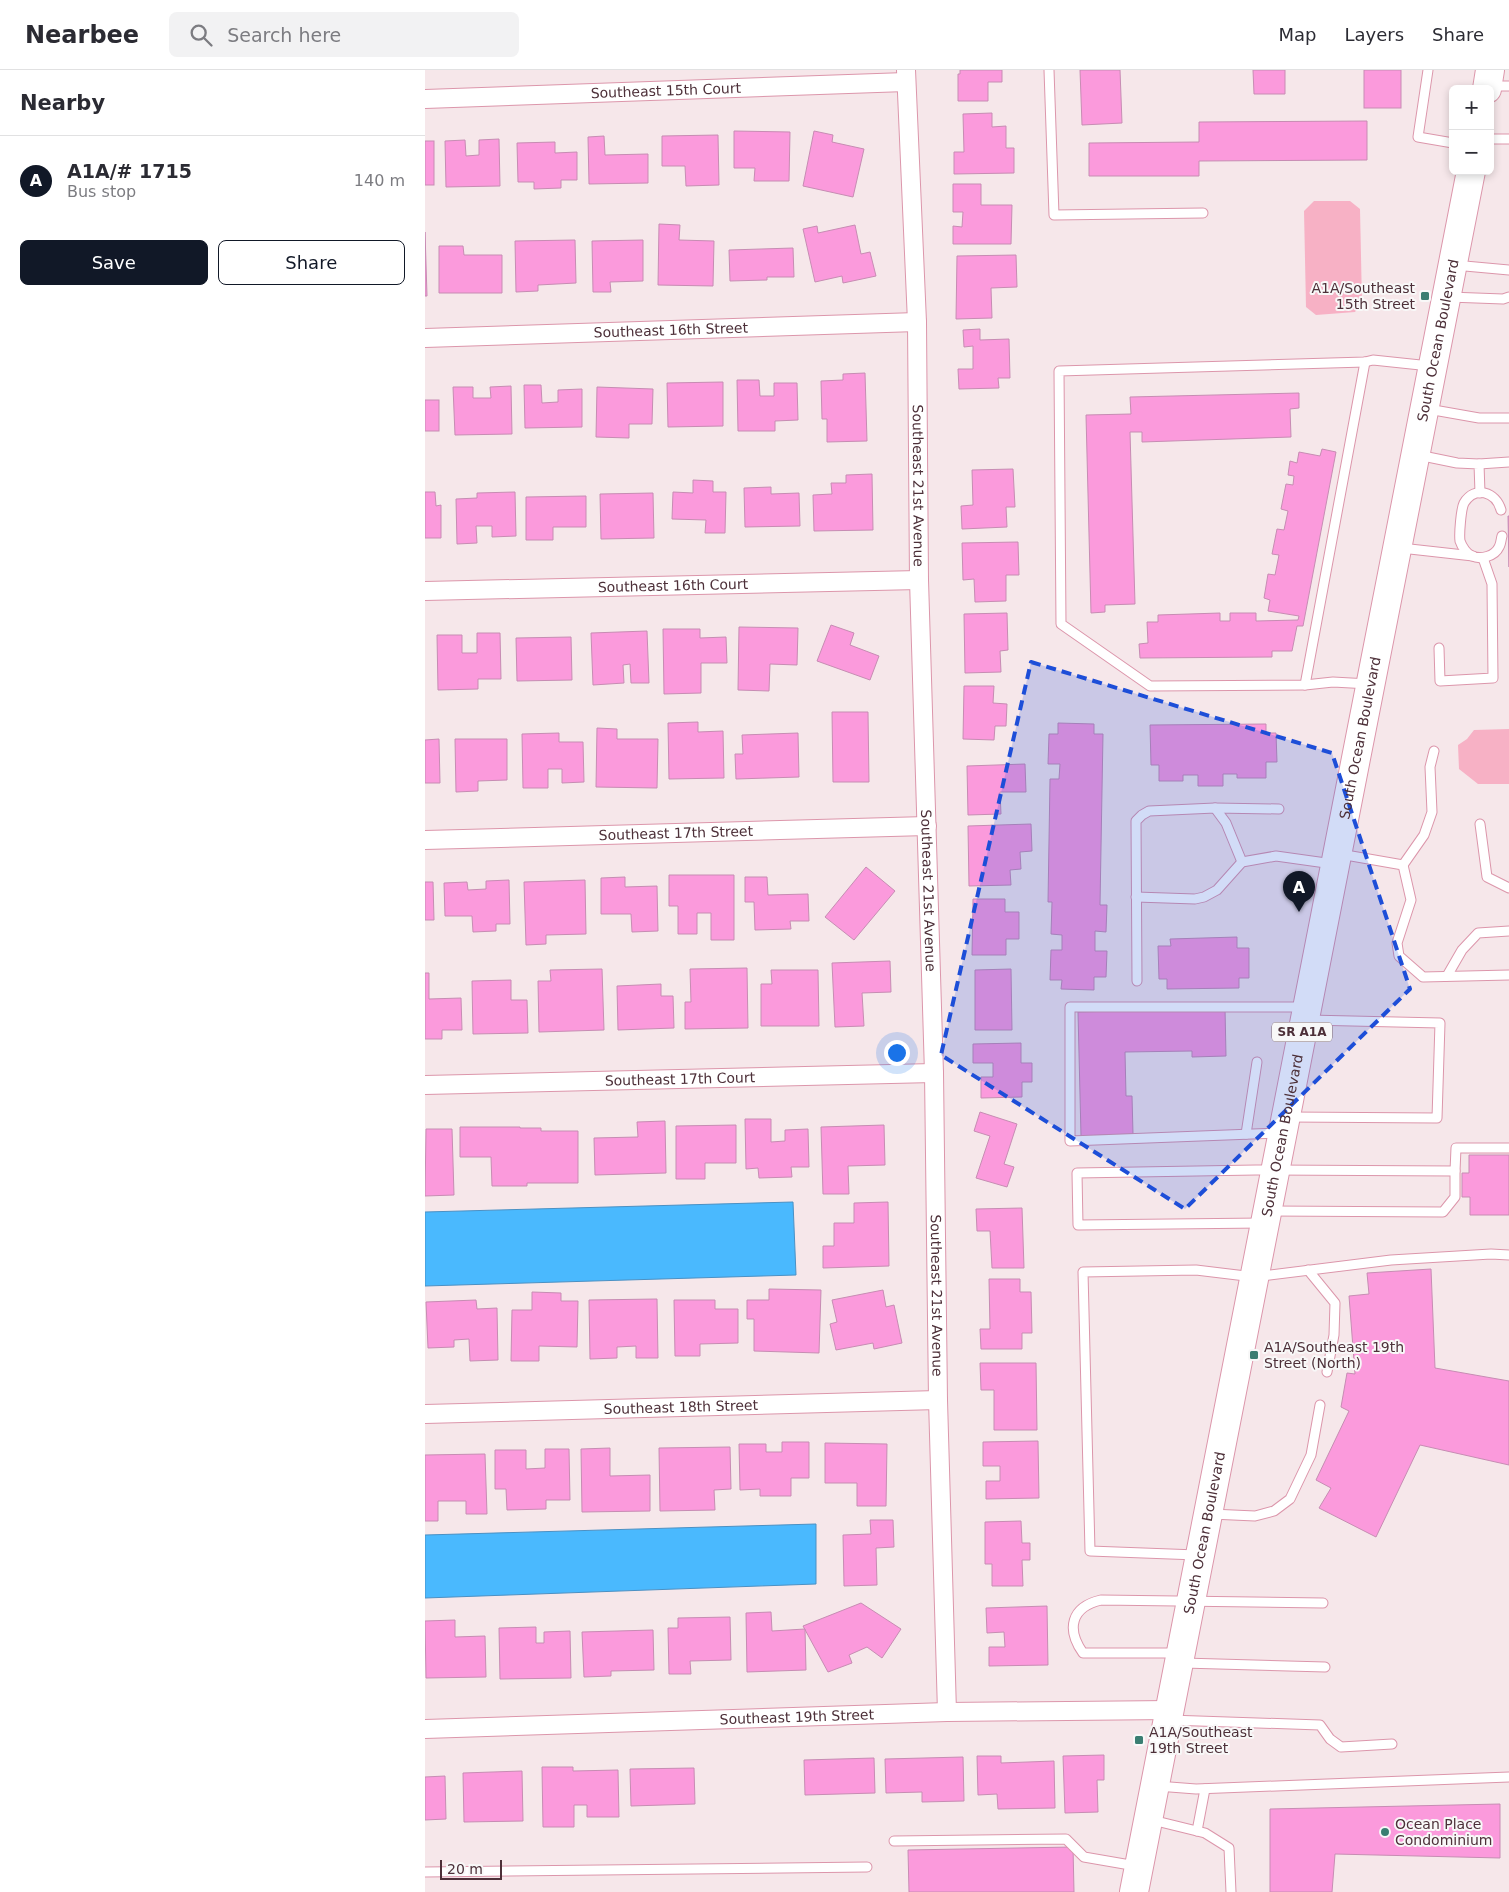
<!DOCTYPE html>
<meta charset="utf-8">
<style>
body{margin:0;font-family:"DejaVu Sans",sans-serif;background:#f2f2f3;color:#2b2b33}
.controls{position:absolute;right:15px;top:15px;display:grid;overflow:hidden;border-radius:8px;box-shadow:0 2px 8px #0003}
.controls button{width:45px;height:45px;display:grid;place-items:center;padding:0;border:0;border-bottom:1px solid #e1e1e2;background:#fff;color:#2b2b33;font:25px sans-serif}
.scale{position:absolute;left:15px;bottom:12px;width:62px;box-sizing:border-box;padding-left:5px;border:2px solid #4d3039;border-top:0;font-size:14px;line-height:18px;white-space:nowrap;color:#4d3039;-webkit-text-stroke:4px #f8f8f8;paint-order:stroke}
.you{position:absolute;left:471px;top:982px;width:18px;height:18px;margin:-12px;border:4px solid #fff;border-radius:50%;background:#1a73e8;box-shadow:0 0 0 8px #1a73e833}
.badge{display:grid;place-items:center;width:32px;height:32px;border-radius:50%;background:#111827;color:#fff;font-size:16px;font-weight:700}
.pin{position:absolute;translate:-50% -41px;filter:drop-shadow(0 1px 2px #0008)}
.pin::after{content:'';position:absolute;top:26px;width:18px;height:15px;background:inherit;clip-path:polygon(0 0,100% 0,50% 100%)}
.list{margin:0;padding:0;list-style:none}
h2{display:flex;justify-content:space-between;align-items:center;height:65px;margin:0;padding:0 20px;font-size:21px}
h2 small{font-size:16px;font-weight:400;color:#7c7c81}
.list li{display:grid;grid-template-columns:32px 1fr auto;gap:15px;align-items:center;box-sizing:border-box;height:90px;padding:0 20px;border-top:1px solid #e1e1e2}
.list b{display:block;font-size:19px;white-space:nowrap}
.list p{margin:0;font-size:16px;white-space:nowrap;color:#7c7c81}
.list em{font-size:16px;font-style:normal;color:#7c7c81}
.actions{display:flex;gap:10px;padding:15px 20px}
.actions a{flex:1;padding:11px 0;border:1px solid #111827;border-radius:8px;text-align:center;font-size:18px;color:#111827}
.actions .main{background:#111827;color:#fff}
.icon{flex:none;width:28px;height:28px;fill:none;stroke:currentColor;stroke-width:2;stroke-linecap:round;stroke-linejoin:round}
.map{position:relative;flex:none;width:1084px;height:1822px;overflow:hidden}
header{display:flex;align-items:center;gap:30px;box-sizing:border-box;height:70px;padding:0 25px;background:#fff;border-bottom:1px solid #e1e1e2}
header strong{font-size:24px}
nav{display:flex;gap:28px;margin-inline-start:auto;font-size:18px}
.search{width:350px;height:45px;background:#f2f2f3;display:flex;align-items:center;gap:12px;box-sizing:border-box;padding:0 18px;border-radius:8px;color:#7c7c81;font-size:19px}
main{display:flex}
aside{flex:1;background:#fff}
.map>svg:first-child{display:block}
.green{fill:#f7b1c5}
.water{fill:#4ab9fe;stroke:#4b90c3}
.building{fill:#fb9adc;stroke:#c78cb3}
.lines{fill:none;stroke-linecap:round;stroke-linejoin:round}
.lane-casing{stroke:#dc96ab;stroke-width:11}
.street-casing{stroke:#dc96ab;stroke-width:20}
.primary-casing{stroke:#dc96ab;stroke-width:30}
.lane{stroke:#fff;stroke-width:9}
.street{stroke:#fff;stroke-width:18}
.primary{stroke:#fff;stroke-width:28}
.marked{fill:#1d4ed8;fill-opacity:0.2;stroke:#1d4ed8;stroke-width:4;stroke-dasharray:10 6;stroke-linejoin:round}
.poi-dot{fill:#3a7e72;stroke:#f8f8f8;stroke-width:2}
.labels{text-anchor:middle;stroke-width:4;stroke-linejoin:round;paint-order:stroke}
.shield{fill:#f8f8f8;stroke:#806c72;stroke-width:1}
.shield-label{font-size:12px;font-weight:bold;fill:#4d3039}
.street-label{font-size:14px;fill:#4d3039;stroke:#f8f8f8}
.poi-label{font-size:14px;fill:#4d3039;stroke:#f8f8f8;text-anchor:start}
</style>
<header>
<strong>Nearbee</strong>
<div class="search"><svg class="icon" aria-label="search" viewBox="0 0 24 24"><circle cx="10" cy="10" r="6"/><path d="M15 15l6 6"/></svg>Search here</div>
<nav><a>Map</a><a>Layers</a><a>Share</a></nav>
</header>
<main>
<aside>
<h2>Nearby<small></small></h2>
<ul class="list">
<li><span class="badge">A</span><div><b>A1A/# 1715</b><p>Bus stop</p></div><em>140 m</em></li>
</ul>
<div class="actions"><a class="main">Save</a><a>Share</a></div>
</aside>
<div class="map">
<svg width="1084" height="1822" viewBox="0 0 1084 1822">
<rect width="100%" height="100%" fill="#f6e7ea"/>
<g class="green">
<polygon points="889,131 925,131 935,139 937,233 930,242 891,245 881,237 879,141"/>
<polygon points="1084,659 1084,714 1053,714 1034,699 1033,675 1042,669 1049,660"/>
</g>
<g class="water">
<polygon points="368,1132 371,1205 0,1216 0,1142"/>
<polygon points="391,1454 391,1514 0,1528 0,1465"/>
</g>
<g class="building">
<polygon points="535,0 577,0 577,12 563,12 563,31 533,31 533,4 535,4"/>
<polygon points="655,0 695,0 697,53 657,55"/>
<polygon points="828,0 860,0 860,24 829,24"/>
<rect x="939" y="0" width="37" height="38"/>
<polygon points="567,43 567,57 581,56 581,78 589,78 589,103 529,104 529,82 539,82 538,44"/>
<polygon points="942,51 942,90 774,91 774,106 664,106 664,73 774,72 774,52"/>
<polygon points="309,61 365,62 364,111 329,111 330,98 309,98"/>
<polygon points="389,61 408,65 407,72 439,79 428,127 378,116"/>
<polygon points="293,65 294,115 261,116 260,96 237,96 237,66"/>
<polygon points="179,66 180,85 223,84 223,113 164,114 163,67"/>
<polygon points="74,69 75,116 21,117 20,71 40,70 41,86 54,85 54,70"/>
<rect x="0" y="71" width="9" height="44"/>
<polygon points="130,72 130,83 152,82 152,110 136,110 136,118 109,119 109,112 93,112 92,73"/>
<polygon points="528,114 556,114 556,135 587,135 586,174 528,174 528,156 537,157 538,142 528,142"/>
<polygon points="234,154 255,155 254,170 289,171 288,216 233,215"/>
<polygon points="430,155 436,184 445,182 451,206 418,213 417,206 390,212 378,159 392,156 393,163"/>
<polygon points="0,162 2,226 0,226"/>
<polygon points="150,170 151,213 113,215 113,221 91,222 90,171"/>
<polygon points="218,170 218,211 185,212 186,222 168,222 167,171"/>
<polygon points="14,176 38,176 39,185 77,185 77,223 14,223"/>
<polygon points="368,178 369,207 342,207 342,210 305,211 304,180"/>
<polygon points="591,185 592,217 566,218 567,248 531,249 532,186"/>
<polygon points="555,259 555,270 584,269 585,308 573,308 574,318 534,319 533,299 548,299 548,276 539,277 538,260"/>
<polygon points="440,303 442,371 402,372 402,349 397,349 396,311 418,310 418,304"/>
<polygon points="312,310 334,310 335,326 349,326 349,313 372,313 373,350 350,351 350,361 313,361"/>
<polygon points="298,312 298,356 243,357 242,313"/>
<polygon points="99,315 116,315 117,333 133,332 133,320 157,319 157,357 100,358"/>
<polygon points="86,316 87,364 30,365 28,317 48,317 48,328 66,328 65,317"/>
<polygon points="172,317 228,319 227,354 204,354 204,368 171,367"/>
<polygon points="874,323 874,338 865,339 866,367 717,372 717,362 705,362 710,534 680,535 680,542 666,543 661,345 706,344 705,327"/>
<rect x="0" y="330" width="14" height="31"/>
<polygon points="897,379 911,382 878,556 872,556 867,581 847,581 847,587 715,588 714,574 723,573 722,552 733,552 733,545 795,543 795,551 805,551 805,543 831,543 831,551 873,550 874,546 843,541 845,530 839,528 843,504 850,505 854,485 847,484 852,459 859,460 863,441 856,439 861,414 868,415 869,406 863,405 865,391 872,393 874,382 895,386"/>
<polygon points="588,399 590,437 581,437 582,457 537,459 536,436 548,435 547,400"/>
<polygon points="447,404 448,460 389,461 388,425 407,424 406,413 421,413 421,405"/>
<polygon points="268,410 288,411 288,422 301,422 300,463 280,463 281,450 247,449 248,422 268,423"/>
<polygon points="346,417 346,424 374,423 375,456 320,457 319,418"/>
<polygon points="0,422 10,422 11,436 16,435 16,468 0,468"/>
<polygon points="90,422 91,466 67,467 67,456 51,456 52,473 32,474 31,429 52,428 52,423"/>
<polygon points="228,423 229,468 176,469 175,424"/>
<polygon points="161,426 161,457 128,457 128,470 101,470 101,427"/>
<polygon points="1083,446 1084,446 1084,497"/>
<polygon points="593,472 594,505 581,505 581,531 550,532 549,509 538,510 537,473"/>
<polygon points="582,543 583,580 575,581 576,602 540,603 539,544"/>
<polygon points="406,555 429,563 425,575 454,586 445,610 392,591"/>
<polygon points="314,557 373,558 372,595 345,594 344,621 313,620"/>
<polygon points="238,559 275,559 275,568 301,567 302,593 276,593 276,623 239,624"/>
<polygon points="222,561 224,613 206,613 205,594 198,595 199,613 168,615 166,563"/>
<polygon points="52,563 75,563 76,609 53,609 53,619 13,620 12,565 37,565 37,583 52,583"/>
<polygon points="146,567 147,610 92,611 91,568"/>
<polygon points="539,616 569,616 568,633 582,634 581,656 570,656 569,670 538,669"/>
<polygon points="407,642 443,642 444,712 408,712"/>
<polygon points="273,652 273,662 298,661 299,708 244,709 243,653"/>
<polygon points="633,653 669,654 669,664 678,664 675,835 682,835 681,862 670,861 670,881 682,881 681,907 669,907 669,920 636,919 637,910 625,910 626,880 637,880 637,865 626,864 627,832 623,832 625,709 634,709 635,694 623,694 624,664 633,664"/>
<polygon points="841,654 841,663 851,663 852,692 841,692 841,708 812,708 812,704 798,704 798,716 773,716 773,705 758,705 758,711 734,711 734,695 726,695 725,655"/>
<polygon points="172,658 192,659 192,669 233,669 232,718 171,717"/>
<polygon points="134,663 134,672 158,672 159,712 137,713 137,699 123,699 123,718 98,718 97,664"/>
<polygon points="373,663 374,707 311,709 310,684 318,684 317,665"/>
<polygon points="14,669 15,713 0,713 0,670"/>
<polygon points="30,669 82,669 82,710 53,711 53,721 31,722"/>
<polygon points="600,694 601,722 575,722 576,744 543,745 542,696"/>
<polygon points="606,754 607,781 595,782 596,799 585,800 586,815 544,816 543,756"/>
<polygon points="441,797 470,821 429,870 400,847"/>
<polygon points="244,805 309,805 309,870 286,870 286,843 272,843 272,864 253,864 253,836 244,836"/>
<polygon points="200,807 200,817 232,816 233,861 207,862 206,844 176,844 176,808"/>
<polygon points="320,807 342,807 343,825 383,824 384,851 365,851 366,859 330,860 329,832 320,832"/>
<polygon points="84,810 85,854 71,854 71,861 48,862 47,846 20,846 19,813 42,812 43,820 61,819 61,811"/>
<polygon points="160,810 161,864 121,865 121,874 101,875 99,812"/>
<polygon points="0,812 8,812 9,850 0,850"/>
<polygon points="548,829 580,829 580,842 594,842 594,869 581,869 581,885 547,885"/>
<polygon points="812,867 812,878 824,878 824,908 814,908 814,918 742,919 742,909 734,909 733,876 746,876 745,869"/>
<polygon points="465,891 466,922 437,923 439,956 410,957 407,893"/>
<polygon points="322,898 323,958 260,959 260,932 266,932 265,899"/>
<polygon points="177,899 179,960 114,962 113,911 126,911 125,900"/>
<polygon points="586,899 587,960 550,960 550,900"/>
<polygon points="346,900 393,900 394,956 336,956 336,914 347,914"/>
<polygon points="0,903 4,903 4,929 36,928 37,960 17,960 17,969 0,969"/>
<polygon points="86,910 86,930 102,930 103,963 48,964 47,911"/>
<polygon points="236,914 236,926 248,926 249,958 193,960 192,916"/>
<polygon points="800,938 801,986 767,987 767,981 700,982 701,1026 707,1026 708,1064 656,1066 653,942"/>
<polygon points="596,973 596,993 607,993 607,1012 597,1012 597,1027 556,1028 556,1007 568,1007 568,993 548,993 548,974"/>
<polygon points="555,1042 592,1054 579,1094 589,1097 582,1117 551,1108 565,1066 549,1061"/>
<polygon points="320,1049 346,1049 346,1072 360,1071 360,1060 383,1059 384,1097 366,1097 367,1107 334,1108 333,1098 321,1099"/>
<polygon points="240,1051 241,1103 170,1105 169,1068 213,1067 212,1052"/>
<polygon points="311,1055 311,1093 280,1093 280,1109 251,1109 251,1056"/>
<polygon points="459,1055 460,1095 423,1096 424,1124 398,1124 396,1057"/>
<polygon points="35,1057 95,1057 95,1058 116,1058 116,1061 153,1061 153,1113 102,1113 102,1116 67,1116 66,1087 35,1087"/>
<polygon points="1,1059 27,1059 29,1125 0,1126"/>
<polygon points="1044,1085 1084,1085 1084,1145 1045,1145 1045,1127 1037,1127 1037,1103 1044,1103"/>
<polygon points="463,1132 464,1196 398,1198 398,1176 409,1176 409,1153 429,1153 429,1133"/>
<polygon points="597,1138 599,1198 567,1198 565,1161 552,1161 551,1139"/>
<polygon points="1006,1199 1010,1298 1084,1311 1084,1395 995,1375 951,1467 894,1438 906,1418 891,1410 924,1341 916,1337 922,1303 930,1304 924,1226 944,1224 942,1203"/>
<polygon points="564,1209 595,1209 595,1222 606,1222 607,1263 597,1263 597,1279 556,1279 555,1259 565,1259"/>
<polygon points="344,1219 396,1220 394,1283 329,1281 329,1249 322,1249 322,1230 344,1230"/>
<polygon points="458,1220 461,1237 469,1235 477,1273 449,1279 448,1273 411,1280 405,1254 412,1252 407,1230"/>
<polygon points="107,1222 136,1223 136,1231 153,1231 152,1277 114,1276 114,1291 86,1291 87,1240 107,1240"/>
<polygon points="232,1229 233,1288 211,1288 211,1276 192,1277 192,1288 165,1289 164,1230"/>
<polygon points="51,1230 52,1239 72,1238 73,1290 45,1291 44,1269 29,1270 29,1277 3,1278 1,1232"/>
<polygon points="249,1230 290,1230 290,1239 313,1239 313,1273 275,1274 275,1286 250,1286"/>
<polygon points="555,1293 611,1293 612,1360 569,1360 569,1320 556,1320"/>
<polygon points="613,1371 614,1428 561,1429 561,1411 575,1411 575,1396 558,1396 558,1372"/>
<polygon points="357,1372 384,1372 384,1408 366,1408 366,1426 335,1426 335,1419 315,1420 314,1374 341,1374 341,1382 357,1382"/>
<polygon points="400,1373 462,1374 461,1436 432,1436 432,1413 400,1413"/>
<polygon points="305,1377 306,1419 289,1420 290,1440 235,1441 234,1378"/>
<polygon points="185,1378 185,1406 225,1405 225,1441 157,1442 156,1379"/>
<polygon points="120,1379 144,1379 145,1430 121,1430 121,1439 82,1440 81,1419 70,1419 70,1380 101,1380 101,1399 120,1398"/>
<polygon points="60,1384 62,1444 41,1444 41,1431 13,1431 13,1451 0,1451 0,1385"/>
<polygon points="445,1450 468,1450 469,1477 451,1478 452,1515 419,1516 418,1465 446,1464"/>
<polygon points="596,1451 597,1473 605,1473 605,1490 597,1490 598,1516 567,1516 567,1494 560,1494 560,1452"/>
<polygon points="436,1533 476,1559 457,1588 442,1577 424,1585 427,1593 403,1602 378,1556"/>
<polygon points="622,1536 623,1595 564,1596 564,1577 580,1577 579,1562 562,1563 561,1538"/>
<polygon points="346,1542 347,1561 380,1559 381,1600 322,1602 321,1543"/>
<polygon points="305,1547 306,1590 265,1591 266,1604 244,1604 243,1558 253,1558 253,1548"/>
<polygon points="30,1550 30,1567 60,1566 61,1607 1,1608 0,1551"/>
<polygon points="111,1557 111,1573 119,1573 119,1562 145,1561 146,1608 75,1609 74,1558"/>
<polygon points="228,1560 229,1600 186,1601 186,1606 159,1607 157,1562"/>
<polygon points="679,1685 679,1710 672,1710 673,1742 640,1743 638,1686"/>
<polygon points="552,1686 576,1686 576,1693 629,1691 630,1738 573,1739 572,1724 553,1725"/>
<polygon points="538,1687 539,1731 497,1732 497,1722 461,1723 460,1689"/>
<polygon points="449,1688 450,1723 380,1725 379,1690"/>
<polygon points="117,1697 148,1697 148,1701 193,1700 194,1747 162,1747 162,1735 149,1735 149,1757 118,1757"/>
<polygon points="269,1698 270,1734 206,1736 205,1699"/>
<polygon points="97,1701 98,1751 39,1752 38,1703"/>
<polygon points="20,1706 21,1749 0,1750 0,1707"/>
<polygon points="1075,1734 1075,1788 910,1784 907,1822 845,1822 845,1739"/>
<polygon points="648,1777 649,1822 484,1822 483,1780"/>
</g>
<g class="lines">
<defs>
<g id="lane">
<polyline points="624,0 629,145 778,143"/>
<polyline points="1003,0 993,67 1028,73"/>
<polyline points="1064,16 1084,16"/>
<polyline points="1065,69 1084,69"/>
<polyline points="1029,195 1084,200"/>
<polyline points="1024,227 1078,229 1084,227"/>
<polyline points="1003,339 1054,348 1084,348"/>
<polyline points="993,385 1032,393 1054,394 1055,423"/>
<polyline points="1054,394 1084,392"/>
<path d="M1076,440C1071,422 1050,415 1039,433C1036,439 1034,464 1035,471C1037,477 1042,484 1047,486C1056,490 1070,486 1074,477C1076,474 1076,469 1077,466"/>
<polyline points="976,478 1048,486"/>
<polyline points="1014,578 1015,611 1068,608 1067,514 1058,488"/>
<polyline points="944,614 908,612 880,615 725,616 636,554 634,301 940,292 948,290 1005,296"/>
<polyline points="880,615 940,292"/>
<polyline points="790,738 801,753 817,792"/>
<polyline points="1055,754 1062,807 1084,818"/>
<polyline points="915,784 978,795 986,830 972,873 974,886 998,907 1084,905"/>
<polyline points="978,795 999,765 1007,742 1005,697 1009,681"/>
<polyline points="711,827 770,829 779,827 792,820 817,792 851,786 908,794"/>
<polyline points="1022,906 1037,880 1053,863 1084,861"/>
<polyline points="712,911 711,751 717,745 724,741 790,738 854,739"/>
<polyline points="863,1047 1012,1048 1015,953 883,950"/>
<polyline points="855,1063 645,1071 645,937 878,937"/>
<polyline points="821,1064 832,992"/>
<polyline points="1030,1101 1031,1078 1084,1078"/>
<polyline points="838,1153 653,1155 652,1103 831,1100 1030,1101 1030,1127 1018,1142 845,1141"/>
<polyline points="883,1200 910,1233 909,1265 902,1302"/>
<polyline points="786,1444 830,1446 849,1441 865,1429 886,1385 895,1335"/>
<polyline points="772,1485 665,1481 658,1202 771,1200 829,1207 966,1190 1066,1184 1084,1185"/>
<path d="M752,1583H658C641,1559 646,1537 676,1530L898,1533"/>
<polyline points="758,1593 900,1597"/>
<polyline points="744,1650 895,1655 905,1669 916,1677 967,1674"/>
<polyline points="732,1716 771,1719 1084,1707"/>
<polyline points="727,1750 780,1763 804,1778 806,1822"/>
<polyline points="772,1761 780,1719"/>
<polyline points="469,1771 641,1769 659,1787 711,1796"/>
<polyline points="0,1802 442,1797"/>
</g>
<g id="street">
<path id="s1" d="M481,0L492,252L494,510L509,1003L513,1330L522,1642"/>
<path id="s2" d="M0,29L481,12"/>
<path id="s3" d="M0,268L492,252"/>
<path id="s4" d="M0,521L494,510"/>
<path id="s5" d="M0,770L502,756"/>
<path id="s6" d="M0,1015L509,1003"/>
<path id="s7" d="M0,1344L513,1330"/>
<path id="s8" d="M0,1659L522,1642L745,1640"/>
</g>
<g id="primary">
<polyline points="1062,19 1065,0"/>
<path id="s9" d="M709,1822L1046,101"/>
</g>
</defs>
<use href="#lane" class="lane-casing"/>
<use href="#street" class="street-casing"/>
<use href="#primary" class="primary-casing"/>
<use href="#lane" class="lane"/>
<use href="#street" class="street"/>
<use href="#primary" class="primary"/>
</g>
<path class="marked" d="M606,592L907,683L985,919L760,1139L516,985Z"/>
<g class="poi-dot">
<rect x="995" y="221" width="10" height="10" rx="2.5"/>
<rect x="824" y="1280" width="10" height="10" rx="2.5"/>
<rect x="709" y="1665" width="10" height="10" rx="2.5"/>
<circle cx="960" cy="1762" r="5"/>
</g>
<g class="labels">
<rect class="shield" x="847" y="952.5" width="60" height="19" rx="4"/>
<g class="shield-label">
<text x="877" y="966">SR A1A</text>
</g>
<g class="street-label">
<text dy="5" stroke="none"><textPath href="#s2" startOffset="241">Southeast 15th Court</textPath></text>
<text dy="5" stroke="none"><textPath href="#s3" startOffset="246">Southeast 16th Street</textPath></text>
<text dy="5" stroke="none"><textPath href="#s9" startOffset="1581">South Ocean Boulevard</textPath></text>
<text dy="5" stroke="none"><textPath href="#s1" startOffset="416">Southeast 21st Avenue</textPath></text>
<text dy="5" stroke="none"><textPath href="#s4" startOffset="248">Southeast 16th Court</textPath></text>
<text dy="5" stroke="none"><textPath href="#s9" startOffset="1176">South Ocean Boulevard</textPath></text>
<text dy="5" stroke="none"><textPath href="#s5" startOffset="251">Southeast 17th Street</textPath></text>
<text dy="5" stroke="none"><textPath href="#s1" startOffset="821">Southeast 21st Avenue</textPath></text>
<text dy="5" stroke="none"><textPath href="#s6" startOffset="255">Southeast 17th Court</textPath></text>
<text dy="5" stroke="none"><textPath href="#s9" startOffset="771">South Ocean Boulevard</textPath></text>
<text dy="5" stroke="none"><textPath href="#s1" startOffset="1226">Southeast 21st Avenue</textPath></text>
<text dy="5" stroke="none"><textPath href="#s7" startOffset="256">Southeast 18th Street</textPath></text>
<text dy="5" stroke="none"><textPath href="#s9" startOffset="366">South Ocean Boulevard</textPath></text>
<text dy="5" stroke="none"><textPath href="#s8" startOffset="372">Southeast 19th Street</textPath></text>
</g>
<g class="poi-label">
<text x="990" y="223" text-anchor="end">A1A/Southeast<tspan x="990" dy="16">15th Street</tspan></text>
<text x="839" y="1282">A1A/Southeast 19th<tspan x="839" dy="16">Street (North)</tspan></text>
<text x="724" y="1667">A1A/Southeast<tspan x="724" dy="16">19th Street</tspan></text>
<text x="970" y="1759">Ocean Place<tspan x="970" dy="16">Condominium</tspan></text>
</g>
</g>
</svg>
<div class="controls">
<button>+</button>
<button>−</button>
</div>
<div class="scale">20 m</div>
<div class="you"></div>
<div class="pin badge" style="left:874px;top:842px">A</div>
</div>
</main>
